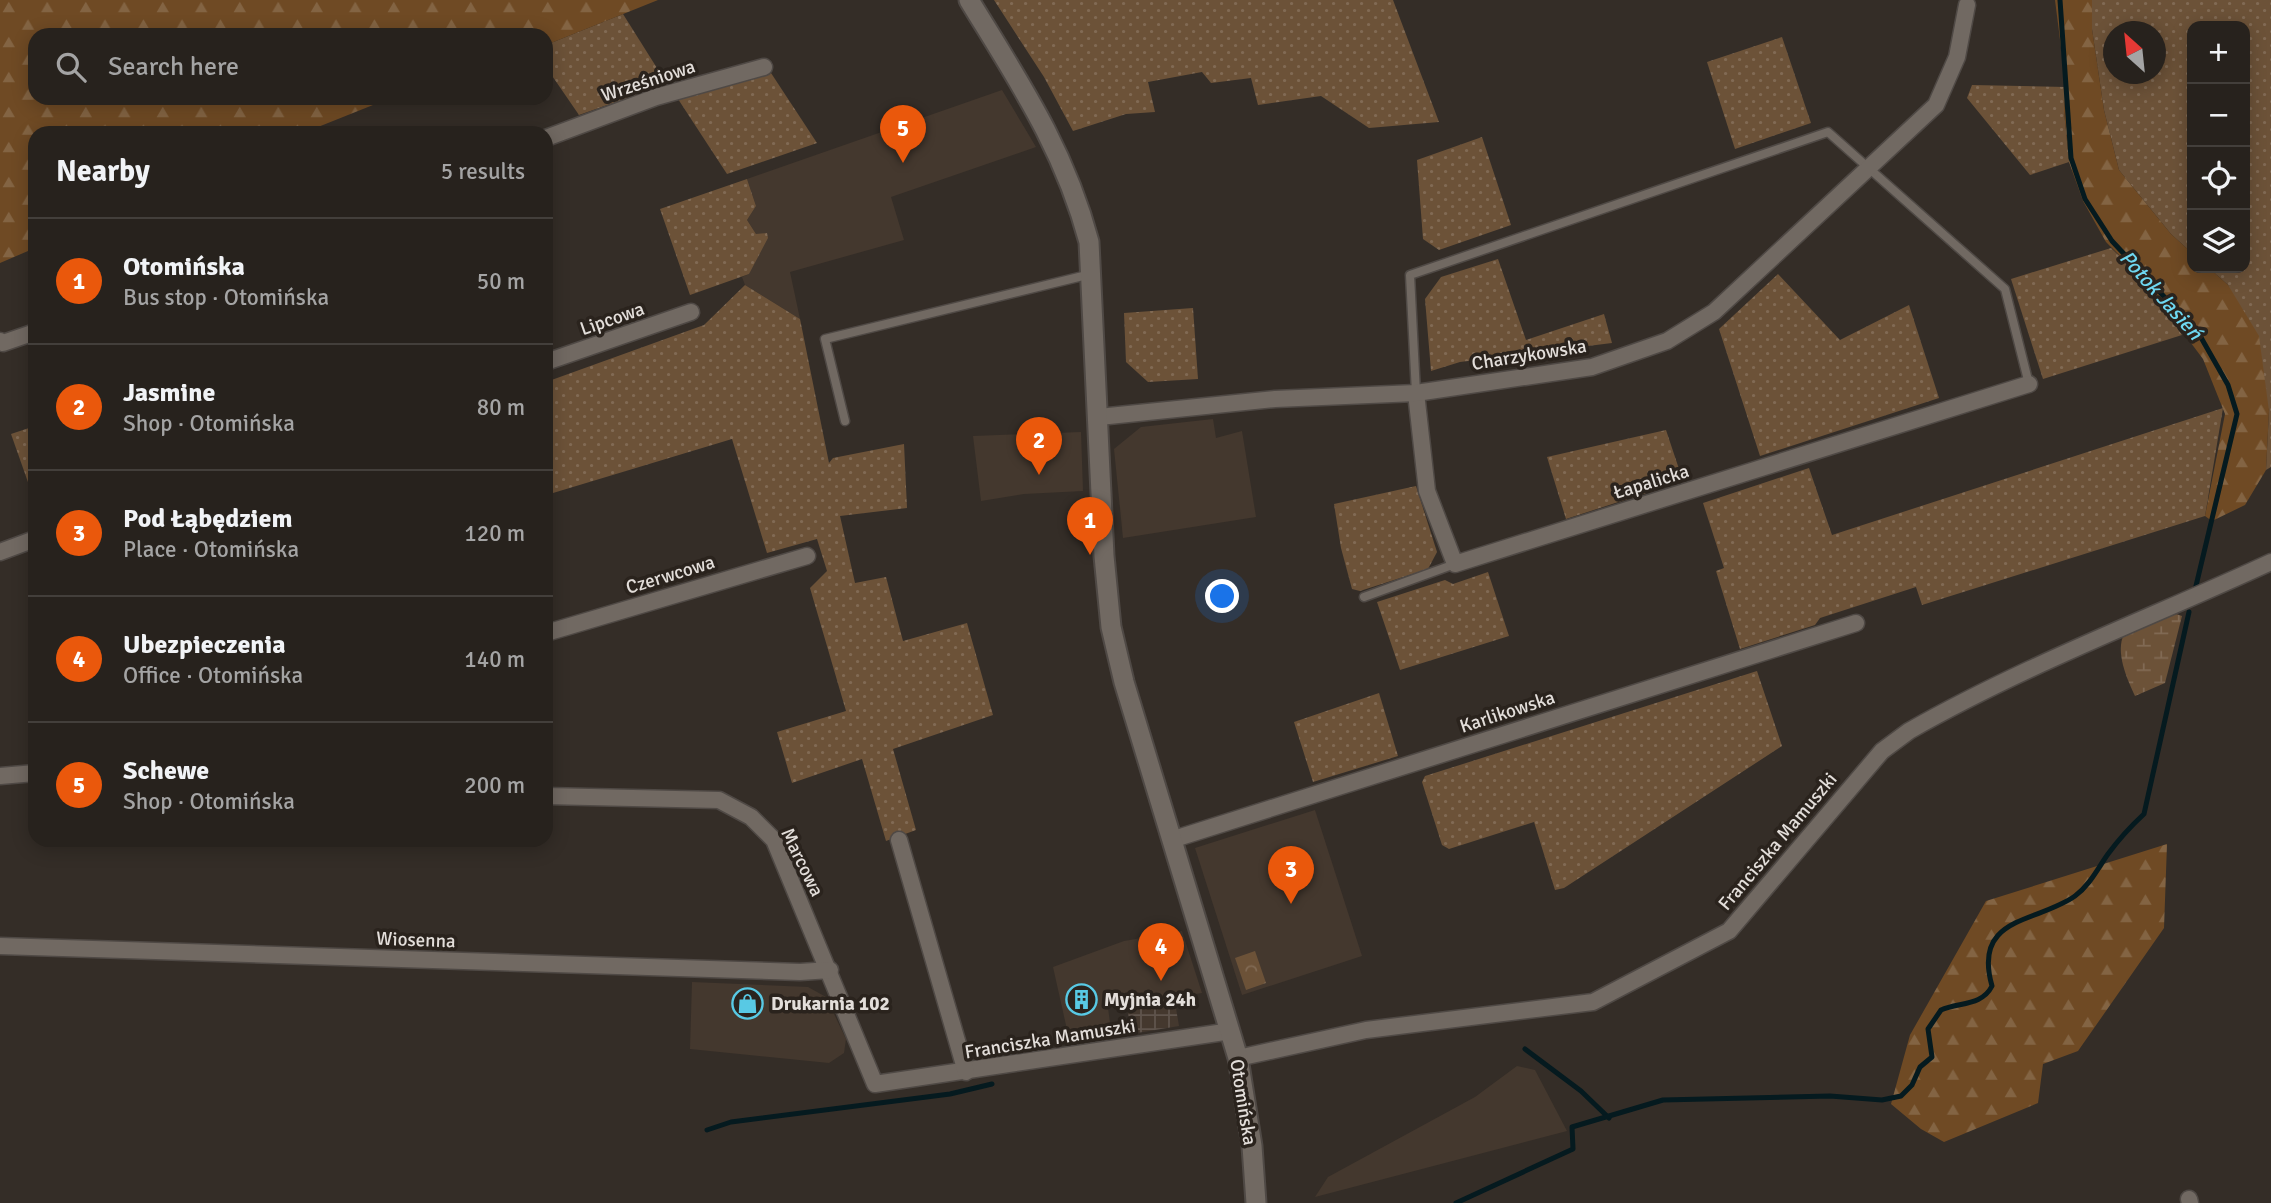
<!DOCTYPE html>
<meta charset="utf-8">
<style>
body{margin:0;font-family:Signika,sans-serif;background:#332f2a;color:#f1f3f6}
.controls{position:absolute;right:21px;top:21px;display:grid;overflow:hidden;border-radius:14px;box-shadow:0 4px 18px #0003}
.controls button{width:63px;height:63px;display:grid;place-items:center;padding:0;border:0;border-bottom:2px solid #433f3b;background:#27221d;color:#f1f3f6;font:35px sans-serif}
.compass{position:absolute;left:2103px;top:21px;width:63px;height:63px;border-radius:50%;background:#27221d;box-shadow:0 4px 18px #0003;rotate:333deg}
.you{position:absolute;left:1223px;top:597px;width:24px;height:24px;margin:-18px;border:5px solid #fff;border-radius:50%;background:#1a73e8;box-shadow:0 0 0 10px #1a73e833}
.badge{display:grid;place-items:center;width:46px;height:46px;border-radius:50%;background:#ea580c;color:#fff;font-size:23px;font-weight:700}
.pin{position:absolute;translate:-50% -58px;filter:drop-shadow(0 2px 4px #0008)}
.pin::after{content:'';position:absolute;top:37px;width:24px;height:21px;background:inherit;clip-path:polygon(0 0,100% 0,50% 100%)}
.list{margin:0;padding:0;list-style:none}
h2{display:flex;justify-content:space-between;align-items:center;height:91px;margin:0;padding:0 28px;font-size:30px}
h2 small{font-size:23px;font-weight:400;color:#a4a4a4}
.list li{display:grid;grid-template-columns:46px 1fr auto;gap:21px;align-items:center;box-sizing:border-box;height:126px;padding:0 28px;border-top:2px solid #433f3b}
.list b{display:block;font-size:26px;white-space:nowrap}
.list p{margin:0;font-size:23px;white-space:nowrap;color:#a4a4a4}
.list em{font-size:23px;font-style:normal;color:#a4a4a4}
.icon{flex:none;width:38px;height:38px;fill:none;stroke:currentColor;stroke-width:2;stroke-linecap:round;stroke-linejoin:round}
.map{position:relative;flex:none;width:2271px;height:1203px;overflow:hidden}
.search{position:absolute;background:#27221d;box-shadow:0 4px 18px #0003;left:28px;top:28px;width:525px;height:77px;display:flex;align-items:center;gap:18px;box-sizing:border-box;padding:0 24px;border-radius:21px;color:#a4a4a4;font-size:26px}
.panel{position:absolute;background:#27221d;box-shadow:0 4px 18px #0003;left:28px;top:126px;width:525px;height:721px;border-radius:21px}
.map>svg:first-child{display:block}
.built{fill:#44382e}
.industrial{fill:url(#industrial-grid)}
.grass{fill:url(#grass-dots);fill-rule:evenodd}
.forest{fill:url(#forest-firs)}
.wetland{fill:url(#wetland-marsh)}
.park{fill:url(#park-crowns)}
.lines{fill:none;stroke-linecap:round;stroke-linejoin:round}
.stream{stroke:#051a1f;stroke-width:5}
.service-casing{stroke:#4f4945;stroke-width:11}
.minor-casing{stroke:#4f4945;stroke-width:19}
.tertiary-casing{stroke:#4f4945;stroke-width:23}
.service{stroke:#716962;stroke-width:8}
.minor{stroke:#716962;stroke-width:16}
.tertiary{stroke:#716962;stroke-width:19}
.labels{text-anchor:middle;stroke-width:7;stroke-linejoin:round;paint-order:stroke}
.street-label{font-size:19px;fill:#e3deda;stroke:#2a231d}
.poi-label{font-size:19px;font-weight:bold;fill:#e3deda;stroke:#2a231d;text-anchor:start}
.water-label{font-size:21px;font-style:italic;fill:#6ed7f1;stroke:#2a231d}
</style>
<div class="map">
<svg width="2271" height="1203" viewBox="0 0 2271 1203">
<defs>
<pattern id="industrial-grid" width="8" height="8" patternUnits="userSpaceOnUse" patternTransform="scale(1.75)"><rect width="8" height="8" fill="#44382e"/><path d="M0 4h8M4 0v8" fill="none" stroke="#5f544c"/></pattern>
<pattern id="grass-dots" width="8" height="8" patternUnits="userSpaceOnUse" patternTransform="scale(1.75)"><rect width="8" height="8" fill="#6c5238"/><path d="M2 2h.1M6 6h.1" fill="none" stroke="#816a54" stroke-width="1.8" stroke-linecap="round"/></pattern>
<pattern id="forest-firs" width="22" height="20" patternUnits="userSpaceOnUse" patternTransform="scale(1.75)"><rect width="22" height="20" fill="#6f4a24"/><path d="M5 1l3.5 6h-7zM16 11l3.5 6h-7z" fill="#836443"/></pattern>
<pattern id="wetland-marsh" width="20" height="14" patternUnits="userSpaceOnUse" patternTransform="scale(1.75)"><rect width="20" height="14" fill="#6c5238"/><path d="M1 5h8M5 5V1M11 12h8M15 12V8" fill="none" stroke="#816a54"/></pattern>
<pattern id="park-crowns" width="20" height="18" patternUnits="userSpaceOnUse" patternTransform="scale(1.75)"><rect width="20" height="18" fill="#6c5238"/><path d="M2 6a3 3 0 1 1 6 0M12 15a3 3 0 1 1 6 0" fill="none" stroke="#816a54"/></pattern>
</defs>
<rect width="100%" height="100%" fill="#342d27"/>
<g class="built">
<polygon points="1002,90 1036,147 891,197 904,240 790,272 800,319 745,285 742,277 749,274 756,234 747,220 756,206 747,179"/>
<polygon points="1213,419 1216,438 1242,431 1256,517 1123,538 1114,449 1141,427"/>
<polygon points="1081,432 1083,491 1024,494 981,501 973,436"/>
<polygon points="1315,810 1362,956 1242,995 1195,848"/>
<polygon points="1182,931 1202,993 1108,1008 1112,1037 1070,1043 1053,967 1124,941"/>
<polygon points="692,982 808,987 826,997 846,1039 844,1053 829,1063 690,1049"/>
<polygon points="1517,1066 1535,1070 1567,1131 1315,1197 1328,1177 1475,1097"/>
</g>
<polygon class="industrial" points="1174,997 1179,1026 1131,1034 1127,1005"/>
<g class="grass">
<polygon points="994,0 1393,0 1439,122 1369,128 1321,96 1258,105 1251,78 1211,83 1202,72 1148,82 1155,112 1126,114 1073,131 1044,77"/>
<path d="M2092,0H2271V467L2266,470L2269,411L2228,285L2209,268H2245V26H2192V253L2171,234L2119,170L2104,110L2092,29ZM2114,32H2156V74H2114Z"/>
<polygon points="623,14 667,84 579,115 546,67 546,45"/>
<polygon points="1782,37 1811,123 1735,149 1707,62"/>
<polygon points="771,73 817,143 727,174 678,99"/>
<polygon points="1972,85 2066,87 2064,111 2069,162 2030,175 1967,98"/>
<polygon points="1482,137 1511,225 1439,250 1423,239 1417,160"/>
<polygon points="747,179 756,206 747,220 756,234 767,233 768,238 749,274 690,295 660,209"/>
<polygon points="2111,248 2143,279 2182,335 2043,379 2011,279"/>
<polygon points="1498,259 1526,340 1604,314 1612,343 1460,362 1431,371 1425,299 1441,277"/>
<polygon points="1778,274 1840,340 1909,305 1939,398 1760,456 1719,329"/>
<polygon points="745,285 800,319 829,463 833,458 904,444 907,508 840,516 855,583 886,577 903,641 967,623 993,715 893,749 916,830 886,841 862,759 792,783 777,732 846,711 810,588 827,571 817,539 767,553 732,439 553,493 546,473 546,382 704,325"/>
<polygon points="1193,308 1198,379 1148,382 1126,362 1124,313"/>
<polygon points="2223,408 2205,516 1922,605 1916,587 1820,618 1815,625 1740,649 1716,571 1724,568 1703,503 1809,468 1832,535"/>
<polygon points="35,426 35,502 11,434"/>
<polygon points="1666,430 1683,481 1566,519 1547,457"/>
<polygon points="1416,486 1437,552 1428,569 1360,591 1352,589 1341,548 1334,504"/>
<polygon points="1488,572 1509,636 1400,670 1377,602 1445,580 1453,584"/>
<polygon points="1757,671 1782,746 1564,888 1555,890 1534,822 1449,849 1442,845 1422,782 1425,776"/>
<polygon points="1379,693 1398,756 1313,782 1294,722"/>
</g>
<g class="forest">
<polygon points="0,0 658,0 546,45 546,35 523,34 35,35 35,98 382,98 383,101 303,133 35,133 35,248 0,263"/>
<polygon points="2055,0 2092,0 2092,29 2104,110 2119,170 2171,234 2192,253 2192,268 2209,268 2228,285 2259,336 2269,411 2266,470 2245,505 2212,521 2205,516 2225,414 2203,359 2143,279 2106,242 2083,201 2069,162 2064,111 2066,87"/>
<polygon points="2167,844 2164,928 2078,1051 2043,1064 2038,1103 1944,1142 1921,1129 1891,1104 1910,1035 1986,901"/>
</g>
<path class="wetland" d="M2176,614L2182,616L2165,683L2135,696C2127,679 2115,652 2124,634Z"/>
<polygon class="park" points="1255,951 1266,983 1246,990 1235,958"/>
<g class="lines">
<g class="stream">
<polyline points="2060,0 2071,158 2085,199 2112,241 2199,334 2228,385 2237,414 2195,590"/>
<polyline points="1525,1049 1581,1091 1609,1118"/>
<polyline points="707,1130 731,1122 950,1094 992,1084"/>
<path d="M1456,1203L1573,1149L1572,1127L1663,1100L1830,1096L1882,1100L1901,1096L1912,1085L1920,1067L1932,1057L1928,1029L1941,1010C1959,1002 1982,1006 1992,986C1972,916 2037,923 2075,896C2090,885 2098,868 2108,854C2119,839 2131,826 2144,814L2189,612"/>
</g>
<defs>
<g id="service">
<polyline points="1416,393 1410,275 1828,132 2005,289 2029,384"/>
<polyline points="845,421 825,339 1091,274"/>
<polyline points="1364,597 1455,564"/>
</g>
<g id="minor">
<polyline points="546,138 656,97 764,67"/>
<polyline points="0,341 3,343 35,332"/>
<polyline points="546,362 691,312"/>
<polyline points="1416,393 1427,491 1455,564 2029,384"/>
<polyline points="1099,417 1275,399 1416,393 1592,367 1667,341 1714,312 1936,105 1957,57 1967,5"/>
<polyline points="0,552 35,539"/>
<polyline points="546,633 807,556"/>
<polyline points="0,776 35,773"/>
<polyline points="546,796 719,800 751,817 774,840 875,1084 1231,1031"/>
<polyline points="899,840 966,1072"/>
<polyline points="1171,840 1856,623"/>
<polyline points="0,946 800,972 830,970"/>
<path d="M1238,1058L1366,1030L1593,1002L1729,931L1882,751L1909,731C2025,665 2150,618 2271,562"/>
<polyline points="2189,1199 2190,1203"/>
</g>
<path id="tertiary" d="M969,0C1019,82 1064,148 1089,242L1104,556L1111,627L1124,682L1238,1058L1252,1146L1256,1203"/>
</defs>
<use href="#service" class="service-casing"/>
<use href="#minor" class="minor-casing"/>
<use href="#tertiary" class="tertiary-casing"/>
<use href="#service" class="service"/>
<use href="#minor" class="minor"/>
<use href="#tertiary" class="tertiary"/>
</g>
<defs>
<symbol id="building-ring" viewBox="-11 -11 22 22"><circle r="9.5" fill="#2a231d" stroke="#58c9e4" stroke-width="1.5"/><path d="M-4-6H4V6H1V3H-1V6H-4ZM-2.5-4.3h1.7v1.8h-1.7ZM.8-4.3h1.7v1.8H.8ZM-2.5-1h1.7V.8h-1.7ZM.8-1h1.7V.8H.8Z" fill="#58c9e4"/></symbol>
<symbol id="shop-ring" viewBox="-11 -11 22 22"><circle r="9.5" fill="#2a231d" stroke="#58c9e4" stroke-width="1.5"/><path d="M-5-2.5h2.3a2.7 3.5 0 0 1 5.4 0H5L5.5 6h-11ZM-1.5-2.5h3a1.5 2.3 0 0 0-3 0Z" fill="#58c9e4"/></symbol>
</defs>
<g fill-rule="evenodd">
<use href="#building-ring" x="1064" y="982" width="35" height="35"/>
<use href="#shop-ring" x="730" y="986" width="35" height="35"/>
</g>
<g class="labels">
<g class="street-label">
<text transform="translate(648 80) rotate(-18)" y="7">Wrześniowa</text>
<text transform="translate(612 318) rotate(-19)" y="7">Lipcowa</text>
<text transform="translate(1529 354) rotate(-9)" y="7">Charzykowska</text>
<text transform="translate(1651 481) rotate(-17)" y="7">Łapalicka</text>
<text transform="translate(670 574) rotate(-17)" y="7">Czerwcowa</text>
<text transform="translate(1507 711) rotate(-18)" y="7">Karlikowska</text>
<text transform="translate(1777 841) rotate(-50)" y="7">Franciszka Mamuszki</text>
<text transform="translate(803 862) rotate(64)" y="7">Marcowa</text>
<text transform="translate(416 939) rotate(2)" y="7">Wiosenna</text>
<text transform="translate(1050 1038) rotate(-9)" y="7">Franciszka Mamuszki</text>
<text transform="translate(1244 1102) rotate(81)" y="7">Otomińska</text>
</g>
<g class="poi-label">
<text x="1104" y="1006">Myjnia 24h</text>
<text x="771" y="1010">Drukarnia 102</text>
</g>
<g class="water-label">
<text transform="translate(2161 295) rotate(48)" y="7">Potok Jasień</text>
</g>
</g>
</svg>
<div class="controls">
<button>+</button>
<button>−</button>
<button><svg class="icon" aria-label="locate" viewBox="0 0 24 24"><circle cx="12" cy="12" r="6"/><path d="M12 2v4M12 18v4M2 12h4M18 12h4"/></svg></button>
<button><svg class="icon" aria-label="layers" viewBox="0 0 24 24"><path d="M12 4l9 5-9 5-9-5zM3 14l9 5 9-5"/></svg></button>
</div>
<svg class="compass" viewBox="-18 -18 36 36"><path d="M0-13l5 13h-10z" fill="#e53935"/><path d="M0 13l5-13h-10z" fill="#a4a4a4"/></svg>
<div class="you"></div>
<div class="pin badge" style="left:1090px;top:555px">1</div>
<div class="pin badge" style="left:1039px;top:475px">2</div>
<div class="pin badge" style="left:1291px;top:904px">3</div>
<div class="pin badge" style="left:1161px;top:981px">4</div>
<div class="pin badge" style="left:903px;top:163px">5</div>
<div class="search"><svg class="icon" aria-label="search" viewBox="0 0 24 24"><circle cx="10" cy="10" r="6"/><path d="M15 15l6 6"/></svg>Search here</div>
<section class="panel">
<h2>Nearby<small>5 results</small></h2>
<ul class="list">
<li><span class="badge">1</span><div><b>Otomińska</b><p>Bus stop · Otomińska</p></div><em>50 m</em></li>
<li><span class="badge">2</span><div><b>Jasmine</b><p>Shop · Otomińska</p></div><em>80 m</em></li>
<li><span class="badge">3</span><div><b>Pod Łąbędziem</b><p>Place · Otomińska</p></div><em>120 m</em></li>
<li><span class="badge">4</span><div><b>Ubezpieczenia</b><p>Office · Otomińska</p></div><em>140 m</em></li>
<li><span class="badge">5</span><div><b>Schewe</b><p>Shop · Otomińska</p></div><em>200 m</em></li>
</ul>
</section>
</div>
